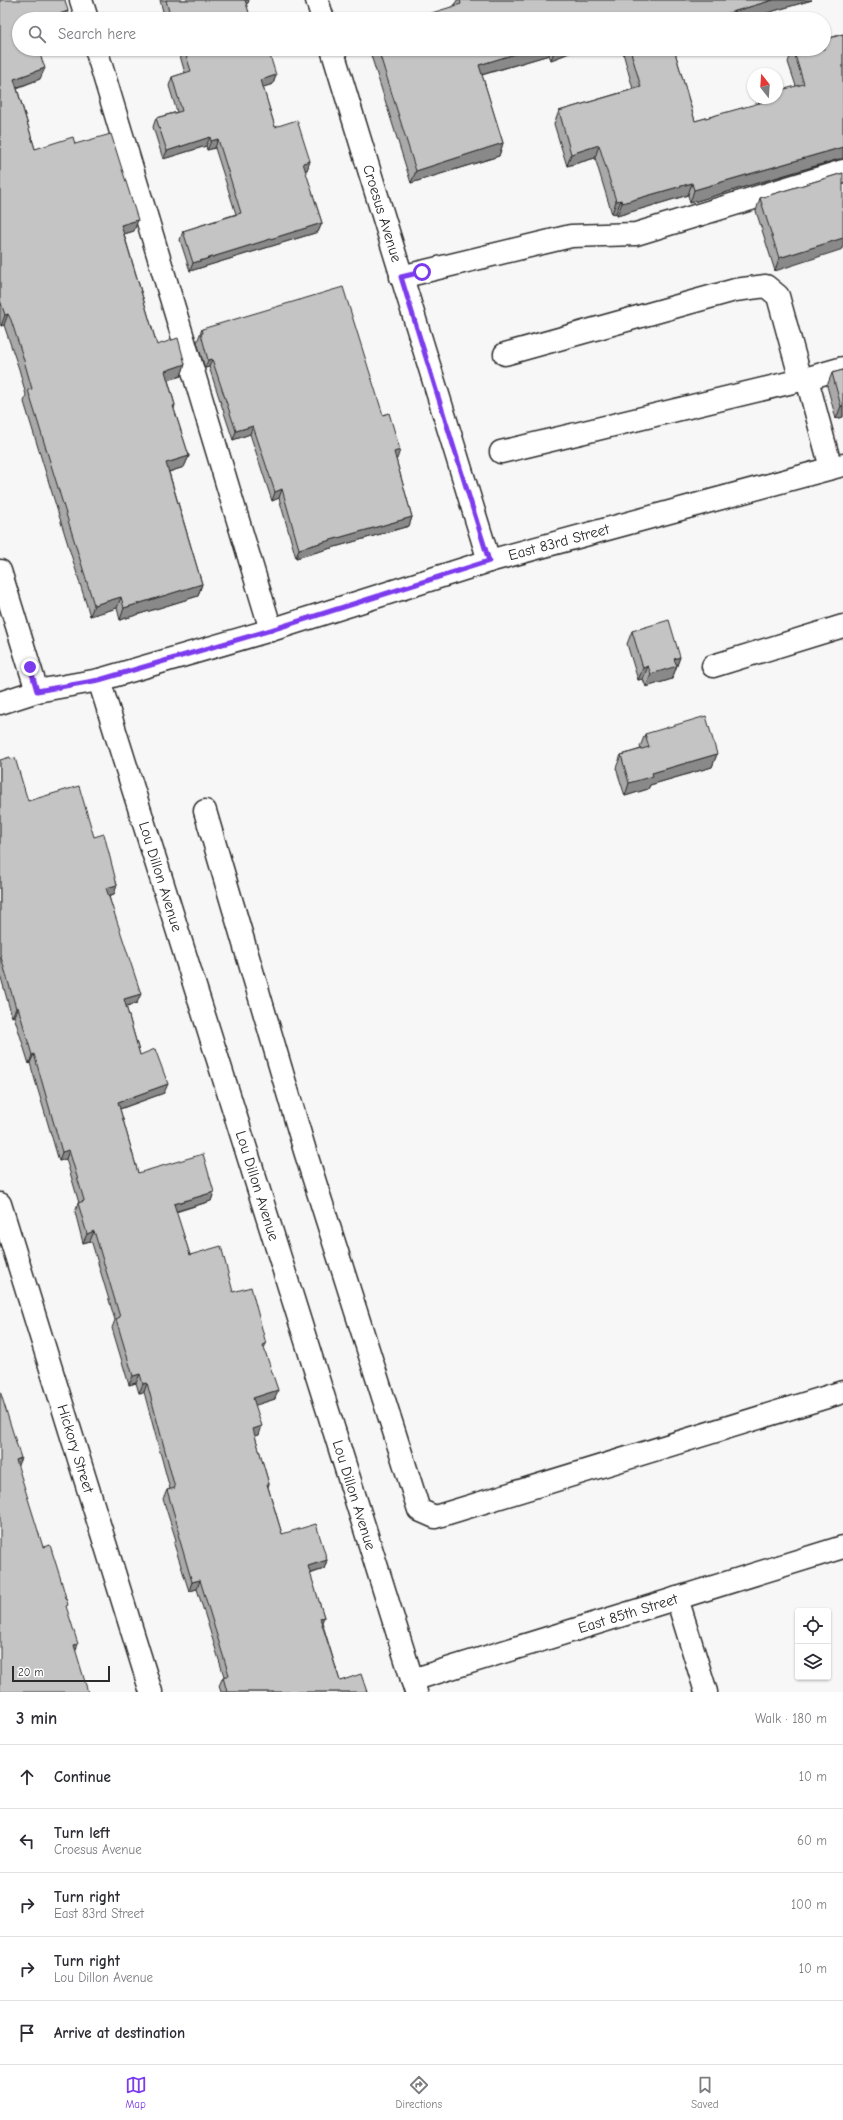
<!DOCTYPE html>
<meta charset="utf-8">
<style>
body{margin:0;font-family:"Comic Neue",sans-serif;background:#f2f2f3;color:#2b2b33}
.controls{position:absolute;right:12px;bottom:12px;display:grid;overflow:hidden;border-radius:4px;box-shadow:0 1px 3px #0004}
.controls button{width:36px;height:36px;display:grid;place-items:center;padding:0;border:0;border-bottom:1px solid #e1e1e2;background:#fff;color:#2b2b33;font:20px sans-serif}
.compass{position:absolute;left:747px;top:68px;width:36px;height:36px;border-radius:50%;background:#fff;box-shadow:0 1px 3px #0004;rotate:343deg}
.scale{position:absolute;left:12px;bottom:10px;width:98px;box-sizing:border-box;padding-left:4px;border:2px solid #2b2b2b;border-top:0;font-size:11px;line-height:14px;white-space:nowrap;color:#2b2b2b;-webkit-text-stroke:3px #fff;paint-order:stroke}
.stop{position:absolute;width:12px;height:12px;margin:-9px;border:3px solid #7c3aed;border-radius:50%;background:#fff}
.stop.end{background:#7c3aed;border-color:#fff;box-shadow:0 1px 4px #0008}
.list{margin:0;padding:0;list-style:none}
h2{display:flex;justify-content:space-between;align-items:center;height:52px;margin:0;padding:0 16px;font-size:17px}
h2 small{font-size:13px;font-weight:400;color:#7c7c81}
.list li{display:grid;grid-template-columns:26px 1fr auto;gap:12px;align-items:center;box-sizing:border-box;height:64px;padding:0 16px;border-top:1px solid #e1e1e2}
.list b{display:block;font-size:15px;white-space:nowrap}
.list p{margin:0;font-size:13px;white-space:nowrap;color:#7c7c81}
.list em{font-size:13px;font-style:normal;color:#7c7c81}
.icon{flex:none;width:22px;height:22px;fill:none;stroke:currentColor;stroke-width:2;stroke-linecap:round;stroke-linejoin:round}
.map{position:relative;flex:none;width:843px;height:1692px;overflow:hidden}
.search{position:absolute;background:#fff;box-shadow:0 1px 3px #0004;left:12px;right:12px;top:12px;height:44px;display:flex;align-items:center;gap:10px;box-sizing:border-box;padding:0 14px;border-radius:22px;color:#7c7c81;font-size:15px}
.sheet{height:372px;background:#fff}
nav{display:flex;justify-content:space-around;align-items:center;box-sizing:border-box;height:56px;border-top:1px solid #e1e1e2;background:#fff;font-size:11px;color:#7c7c81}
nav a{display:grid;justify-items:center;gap:2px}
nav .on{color:#7c3aed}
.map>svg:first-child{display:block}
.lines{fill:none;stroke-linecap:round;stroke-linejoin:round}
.minor-casing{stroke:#2b2b2b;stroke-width:25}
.minor{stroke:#fff;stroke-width:22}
.wall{fill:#a9a9a9;stroke:#2b2b2b}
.shaded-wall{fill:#898989;stroke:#2b2b2b}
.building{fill:#c4c4c4;stroke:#2b2b2b}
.route{stroke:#7c3aed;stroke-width:5}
.labels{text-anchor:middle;stroke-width:3.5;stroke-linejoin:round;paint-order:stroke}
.street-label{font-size:15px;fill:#2b2b2b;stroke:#fff}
</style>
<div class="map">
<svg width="843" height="1692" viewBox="0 0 843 1692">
<rect width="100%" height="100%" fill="#f7f7f7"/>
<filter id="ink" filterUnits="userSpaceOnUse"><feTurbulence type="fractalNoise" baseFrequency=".025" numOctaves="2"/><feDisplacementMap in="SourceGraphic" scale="8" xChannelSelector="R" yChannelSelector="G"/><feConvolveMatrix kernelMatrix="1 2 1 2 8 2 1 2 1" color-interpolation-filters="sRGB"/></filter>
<g filter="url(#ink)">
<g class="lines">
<defs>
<g id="minor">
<polyline points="81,0 87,19"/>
<polyline points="317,0 323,19"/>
<polyline points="96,49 271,630"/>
<path id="s1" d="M332,49L489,561"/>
<polyline points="401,277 571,236 636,234 843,171"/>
<polyline points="505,354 735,290 766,286 778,296 801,380 808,383 831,468"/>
<polyline points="501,452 801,380 843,368"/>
<polyline points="0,571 37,691"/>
<polyline points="713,666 843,626"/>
<path id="s2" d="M99,680L416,1692"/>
<path id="s3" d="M0,703L37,691L99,680L271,630L489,561L843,465"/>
<polyline points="205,811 305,1151 419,1510 435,1517 843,1392"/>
<path id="s4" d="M0,1204L151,1692"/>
<polyline points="677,1598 706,1692"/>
<path id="s5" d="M412,1680L843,1547"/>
</g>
</defs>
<use href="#minor" class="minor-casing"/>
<use href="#minor" class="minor"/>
</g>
<g class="wall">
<polygon points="0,0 19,19 40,79 17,88 35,149 75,144 134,231 124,234 157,345 185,364 181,376 168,380 175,405 174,409 189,456 184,467 169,472 202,584 198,596 120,620 117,608 90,616 24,402 26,395 19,369 6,331 4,325 1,326 0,324"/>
<polygon points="160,0 249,0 248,3 246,4 251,19 165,19"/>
<polygon points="457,0 812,0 746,19 454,6"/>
<polygon points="843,34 843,159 839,159 690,203 688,195 617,216 616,213 612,214 595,158 567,166 554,124 559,111 633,89 622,49 674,49 695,121 758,104 760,98 777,98 796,86 788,62 793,49"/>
<polygon points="178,49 260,49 276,75 273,84 263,87 275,127 310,161 307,170 305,171 322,223 318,232 190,271 180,240 183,231 236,214 215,148 207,150 206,146 163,159 153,127 156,118 177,112 169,86 172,77 185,73"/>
<polygon points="369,49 580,49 551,60 549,55 482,75 503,143 499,156 411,183"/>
<polygon points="843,173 775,271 756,211 760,198"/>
<polygon points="202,329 397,459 396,459 412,517 409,526 296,558 279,498 272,501 250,434 233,440 209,367 205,368 197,342"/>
<polygon points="843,370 843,417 836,419 827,386 832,373"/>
<polygon points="632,631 680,657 672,679 646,687 643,679 638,680 627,644"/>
<polygon points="645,734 717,754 712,767 650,785 648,789 625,796 616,768 621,755 641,749 640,747"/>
<polygon points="0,760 28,801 94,837 117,885 114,894 109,896 137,1003 126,1006 140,1055 164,1093 120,1109 138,1173 214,1192 211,1201 176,1212 190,1255 233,1292 266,1344 264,1348 275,1399 255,1405 259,1435 255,1436 269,1484 268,1487 282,1534 327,1560 324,1569 310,1574 324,1617 322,1622 340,1681 367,1692 221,1692 219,1686 223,1677 224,1676 197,1589 189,1591 174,1544 176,1540 163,1499 167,1490 170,1489 144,1392 139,1393 136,1383 129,1385 112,1328 115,1320 92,1243 90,1241 83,1243 75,1212 78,1203 79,1203 66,1159 59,1161 30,1063 29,1064 14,1016 12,1017 0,974"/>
</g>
<g class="shaded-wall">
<polygon points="243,0 249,0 248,3 241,6"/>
<polygon points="773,0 812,0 746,19 708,19"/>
<polygon points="68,11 66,19 45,19"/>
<polygon points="531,49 551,49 549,55 474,77 479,65"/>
<polygon points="555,49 580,49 551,60"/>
<polygon points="45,68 40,79 10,90 14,79"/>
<polygon points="276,75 273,84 257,89 261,80"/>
<polygon points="210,137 206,146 163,159 167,151"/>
<polygon points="218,139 215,148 207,150 211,141"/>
<polygon points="503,143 499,156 411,183 416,171"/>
<polygon points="599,145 595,158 567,166 571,154"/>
<polygon points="843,147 843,159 839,159 690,203 694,190"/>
<polygon points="310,161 307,170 300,172 303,163"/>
<polygon points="692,183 688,195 617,216 622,203"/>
<polygon points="621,200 616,213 612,214 616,201"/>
<polygon points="138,220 134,231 117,236 121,225"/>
<polygon points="322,223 318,232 190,271 193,263"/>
<polygon points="843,238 843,249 775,271 779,258"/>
<polygon points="8,314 4,325 1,326 5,315"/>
<polygon points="212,359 209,367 205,368 208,360"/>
<polygon points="185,364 181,376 161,382 165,371"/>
<polygon points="841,406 843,406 843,417 836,419"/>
<polygon points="253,426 250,434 233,440 236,431"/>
<polygon points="400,450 397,459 391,461 394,452"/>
<polygon points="189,456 184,467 162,474 166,463"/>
<polygon points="282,489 279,498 272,501 275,492"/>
<polygon points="412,517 409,526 296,558 299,549"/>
<polygon points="202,584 198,596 120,620 124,608"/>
<polygon points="121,597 117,608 90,616 94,605"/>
<polygon points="680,657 672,679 646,687 651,674 674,659"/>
<polygon points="648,666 643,679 638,680 643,668"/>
<polygon points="717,754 712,767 650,785 648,789 625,796 629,783 652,773"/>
<polygon points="117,885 114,894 103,897 106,888"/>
<polygon points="141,994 137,1003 120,1008 124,999"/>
<polygon points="18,1007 14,1016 12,1017 16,1008"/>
<polygon points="34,1054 30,1063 29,1064 32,1055"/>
<polygon points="168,1084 164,1093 114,1111 118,1102"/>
<polygon points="69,1150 66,1159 59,1161 62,1152"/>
<polygon points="214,1192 211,1201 170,1213 174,1204"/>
<polygon points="94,1231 90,1241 83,1243 87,1234"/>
<polygon points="140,1374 136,1383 129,1385 133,1376"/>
<polygon points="147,1383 144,1392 139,1393 143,1384"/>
<polygon points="278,1390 275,1399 250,1407 253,1398"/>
<polygon points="262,1426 259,1435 249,1438 253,1429"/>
<polygon points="21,1458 16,1470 16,1460"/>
<polygon points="327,1560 324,1569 305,1575 308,1566"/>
<polygon points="200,1580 197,1589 189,1591 192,1582"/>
<polygon points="324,1617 320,1626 320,1618"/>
<polygon points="78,1644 74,1656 74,1645"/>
</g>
<g class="building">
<polygon points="0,0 65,0 68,11 45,19 19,19 19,49 38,49 45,68 14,79 35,149 73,137 75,144 111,134 138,220 121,225 157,345 178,338 185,364 165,371 175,405 173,406 189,456 166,463 202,584 124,608 121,597 94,605 28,390 32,389 23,357 11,320 8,314 5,315 0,300"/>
<polygon points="166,0 245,0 251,19 175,19 175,17 171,19"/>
<polygon points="460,0 773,0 708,19 412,19 461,4"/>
<polygon points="843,34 843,147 694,190 692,183 622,203 621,200 616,201 599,145 571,154 559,111 641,87 630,49 674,49 695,121 763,102 762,98 777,98 777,91 804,84 793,49 824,49 824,40"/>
<polygon points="184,49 268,49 276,75 261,80 275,127 297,120 310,161 303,163 322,223 193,263 183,231 241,213 218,139 211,141 210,137 167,151 156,118 182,111 172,77 191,71"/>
<polygon points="378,49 531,49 479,65 503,143 416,171"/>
<polygon points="843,173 843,238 779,258 760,198"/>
<polygon points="343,287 383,415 389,413 400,450 394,452 412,517 299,549 282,489 275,492 253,426 236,431 212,359 208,360 201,334 203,333 202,329"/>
<polygon points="843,370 843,406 841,406 832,373"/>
<polygon points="669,620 680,657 674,659 677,666 651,674 648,666 643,668 632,631"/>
<polygon points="706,716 717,754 652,773 653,776 629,783 621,755 649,747 645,734"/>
<polygon points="10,757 10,759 15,758 28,801 79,786 94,837 104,834 117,885 106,888 141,994 124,999 140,1055 155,1049 168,1084 118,1102 138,1173 203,1154 214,1192 174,1204 190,1255 221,1246 233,1292 251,1287 266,1344 263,1345 278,1390 253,1398 262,1426 253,1429 269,1484 267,1484 282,1534 316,1524 327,1560 308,1566 324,1617 320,1618 340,1681 361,1674 367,1692 227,1692 223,1677 229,1675 200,1580 192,1582 178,1534 180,1534 167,1490 175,1488 147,1383 143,1384 140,1374 133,1376 116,1319 120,1317 95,1234 94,1231 87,1234 78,1203 84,1201 84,1200 69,1150 62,1152 34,1054 32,1055 18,1007 16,1008 0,954 0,760"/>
<polygon points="0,1391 21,1458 16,1460 43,1547 50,1545 61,1580 68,1605 66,1606 78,1644 74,1645 88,1692 0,1692"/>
</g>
</g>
<g class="lines" filter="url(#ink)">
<polyline class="route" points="30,667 37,691 99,680 271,630 489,561 401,277 422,272"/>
</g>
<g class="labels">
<g class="street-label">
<text dy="5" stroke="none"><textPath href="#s1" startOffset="172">Croesus Avenue</textPath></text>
<text dy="5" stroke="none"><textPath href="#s3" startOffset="582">East 83rd Street</textPath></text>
<text dy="5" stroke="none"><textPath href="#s2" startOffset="206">Lou Dillon Avenue</textPath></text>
<text dy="5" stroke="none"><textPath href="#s2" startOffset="530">Lou Dillon Avenue</textPath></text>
<text dy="5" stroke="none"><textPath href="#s4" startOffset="256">Hickory Street</textPath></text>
<text dy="5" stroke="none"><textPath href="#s2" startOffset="854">Lou Dillon Avenue</textPath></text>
<text dy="5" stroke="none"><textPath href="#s5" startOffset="226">East 85th Street</textPath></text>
</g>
</g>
</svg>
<div class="controls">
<button><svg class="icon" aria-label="locate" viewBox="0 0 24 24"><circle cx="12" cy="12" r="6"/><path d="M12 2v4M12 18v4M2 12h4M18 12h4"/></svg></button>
<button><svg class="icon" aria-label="layers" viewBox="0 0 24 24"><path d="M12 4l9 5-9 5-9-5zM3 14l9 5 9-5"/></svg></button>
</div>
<svg class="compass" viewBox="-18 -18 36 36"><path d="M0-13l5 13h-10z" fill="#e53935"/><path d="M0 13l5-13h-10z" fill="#7c7c81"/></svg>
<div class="scale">20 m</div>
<div class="stop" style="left:422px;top:272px"></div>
<div class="stop end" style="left:30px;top:667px"></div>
<div class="search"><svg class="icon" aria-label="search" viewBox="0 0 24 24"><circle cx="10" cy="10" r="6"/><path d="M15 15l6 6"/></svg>Search here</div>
</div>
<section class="sheet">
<h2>3 min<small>Walk · 180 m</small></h2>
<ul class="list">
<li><svg class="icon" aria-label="ahead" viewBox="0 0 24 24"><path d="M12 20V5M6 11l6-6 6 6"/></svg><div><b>Continue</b></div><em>10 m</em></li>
<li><svg class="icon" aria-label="left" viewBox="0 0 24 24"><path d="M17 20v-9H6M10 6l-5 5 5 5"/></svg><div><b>Turn left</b><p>Croesus Avenue</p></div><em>60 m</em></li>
<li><svg class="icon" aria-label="right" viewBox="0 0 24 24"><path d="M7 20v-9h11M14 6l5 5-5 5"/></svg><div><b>Turn right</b><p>East 83rd Street</p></div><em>100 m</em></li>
<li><svg class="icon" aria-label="right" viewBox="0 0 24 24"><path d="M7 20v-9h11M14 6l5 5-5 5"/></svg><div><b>Turn right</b><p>Lou Dillon Avenue</p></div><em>10 m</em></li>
<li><svg class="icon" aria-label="arrive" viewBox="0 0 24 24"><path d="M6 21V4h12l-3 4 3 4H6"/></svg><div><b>Arrive at destination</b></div></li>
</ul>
</section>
<nav>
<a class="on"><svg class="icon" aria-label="map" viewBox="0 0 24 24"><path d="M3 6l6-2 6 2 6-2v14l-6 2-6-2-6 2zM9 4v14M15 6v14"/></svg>Map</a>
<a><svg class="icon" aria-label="directions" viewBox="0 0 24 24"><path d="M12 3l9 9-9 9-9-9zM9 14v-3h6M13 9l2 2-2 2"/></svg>Directions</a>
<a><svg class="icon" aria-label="saved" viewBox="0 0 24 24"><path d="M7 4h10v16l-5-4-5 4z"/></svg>Saved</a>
</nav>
